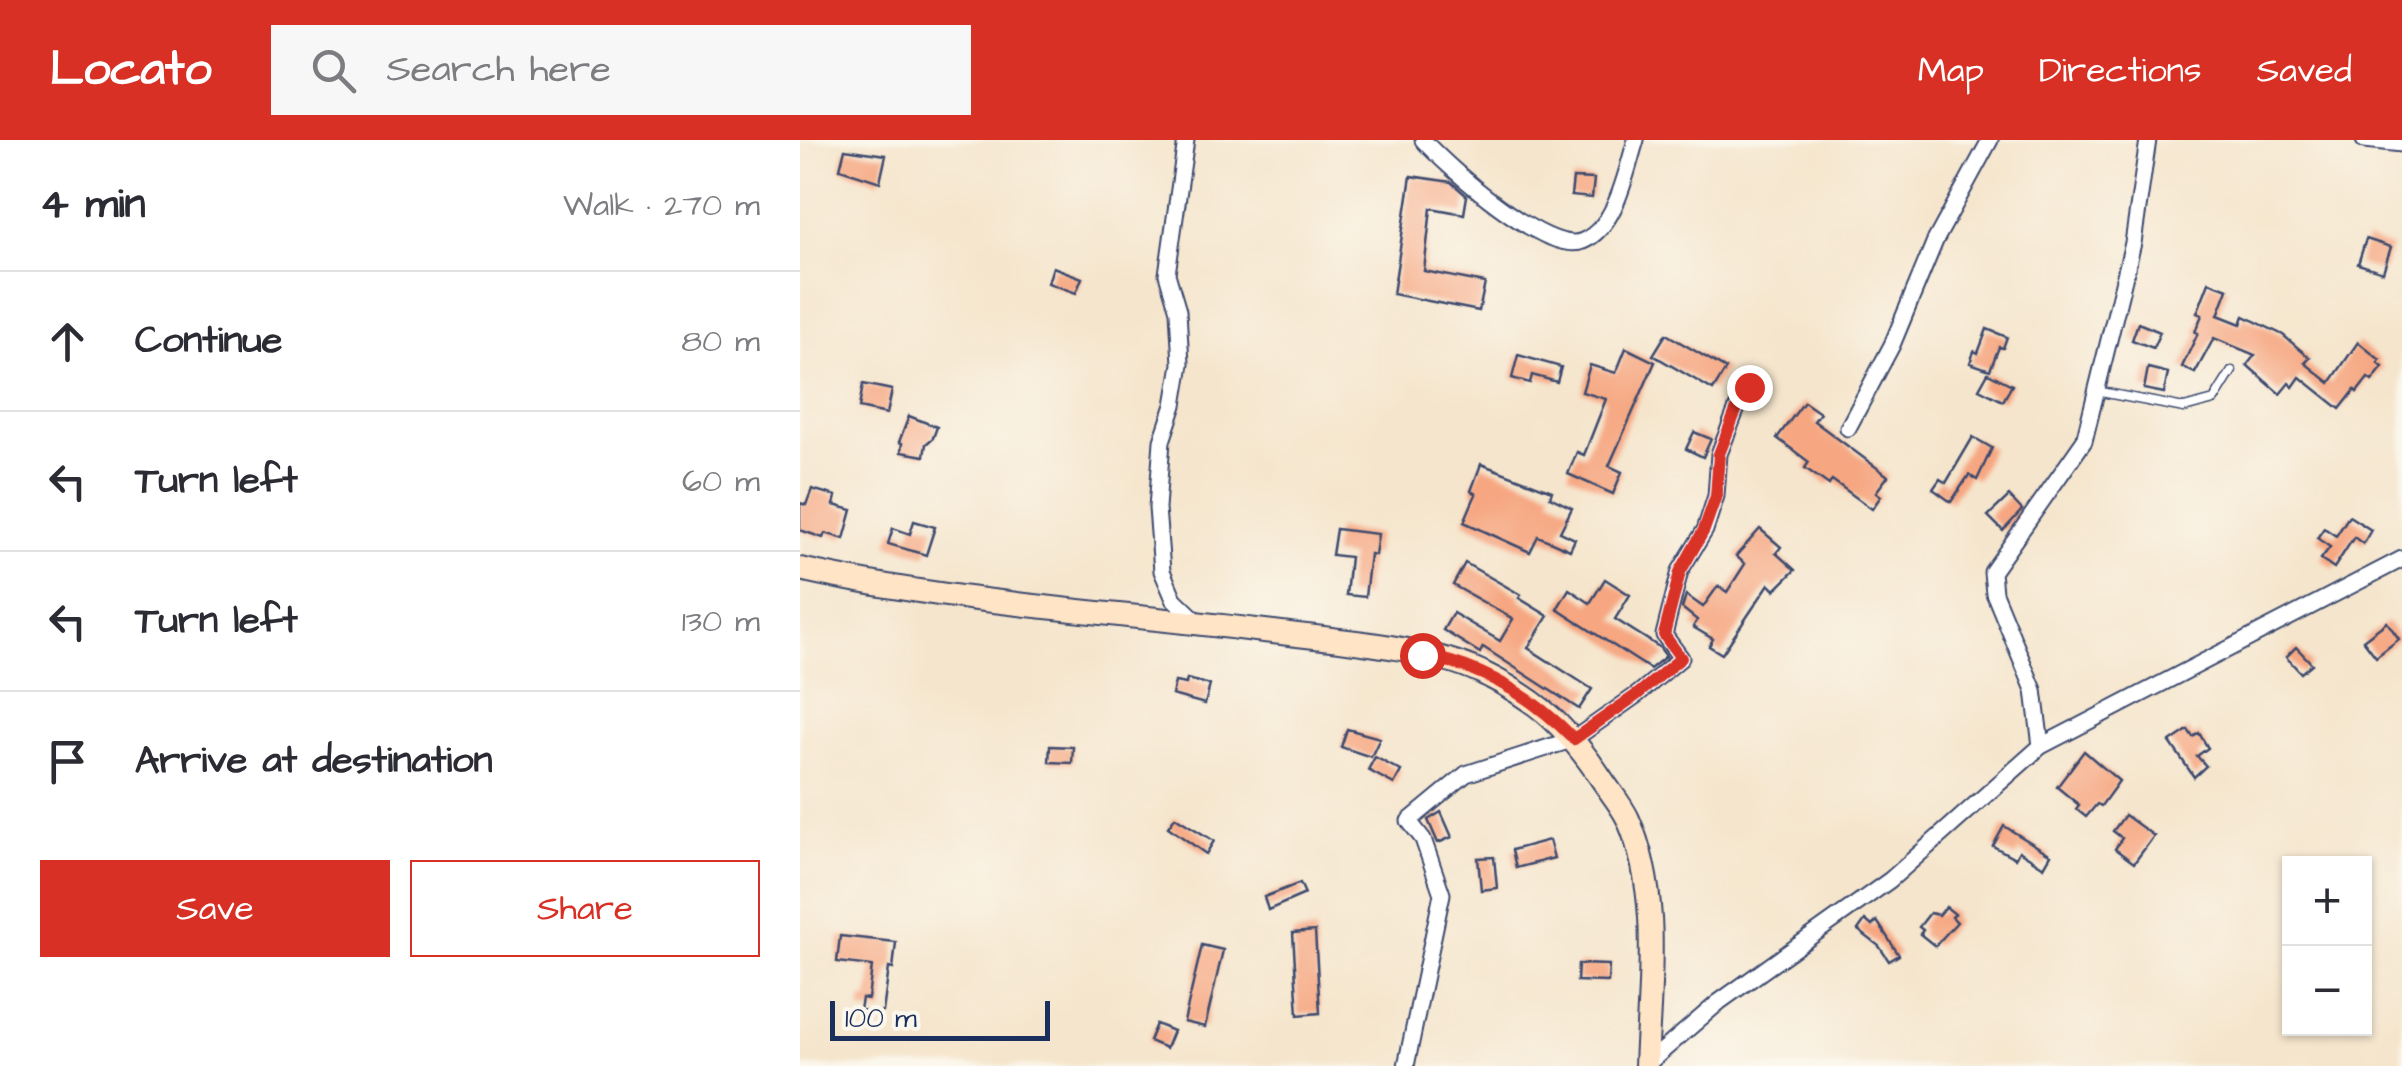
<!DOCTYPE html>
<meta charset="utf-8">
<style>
body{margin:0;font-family:"Architects Daughter",sans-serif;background:#f7f7f7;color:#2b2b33}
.controls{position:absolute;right:30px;bottom:30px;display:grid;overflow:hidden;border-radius:0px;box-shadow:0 2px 8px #0004}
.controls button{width:90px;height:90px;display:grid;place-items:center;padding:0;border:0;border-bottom:2px solid #e1e1e2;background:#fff;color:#2b2b33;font:50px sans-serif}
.scale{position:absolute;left:30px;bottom:25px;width:220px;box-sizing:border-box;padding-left:10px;border:5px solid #1b2f5e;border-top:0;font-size:28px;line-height:35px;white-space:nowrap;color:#1b2f5e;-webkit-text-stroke:8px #fbf7ec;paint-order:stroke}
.stop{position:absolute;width:30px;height:30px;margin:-22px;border:8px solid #d93025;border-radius:50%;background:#fff}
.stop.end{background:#d93025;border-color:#fff;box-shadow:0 2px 10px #0008}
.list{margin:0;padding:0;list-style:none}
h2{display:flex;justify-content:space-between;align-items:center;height:130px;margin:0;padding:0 40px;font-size:42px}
h2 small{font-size:32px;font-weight:400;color:#7c7c81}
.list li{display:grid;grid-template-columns:65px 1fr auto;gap:30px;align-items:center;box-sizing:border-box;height:140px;padding:0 40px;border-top:2px solid #e1e1e2}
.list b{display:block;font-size:38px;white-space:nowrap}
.list em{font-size:32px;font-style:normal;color:#7c7c81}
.actions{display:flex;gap:20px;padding:30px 40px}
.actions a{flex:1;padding:22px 0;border:2px solid #d93025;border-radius:0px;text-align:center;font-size:35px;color:#d93025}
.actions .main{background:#d93025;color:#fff}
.icon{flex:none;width:55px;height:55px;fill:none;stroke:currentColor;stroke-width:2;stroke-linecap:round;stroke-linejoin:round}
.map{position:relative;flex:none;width:1602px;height:926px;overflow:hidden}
header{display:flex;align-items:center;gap:60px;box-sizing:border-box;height:140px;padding:0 50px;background:#d93025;color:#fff}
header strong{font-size:48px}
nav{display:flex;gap:55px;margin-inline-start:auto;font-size:35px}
.search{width:700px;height:90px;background:#f7f7f7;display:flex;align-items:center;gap:25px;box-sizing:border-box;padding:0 35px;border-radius:0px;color:#7c7c81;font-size:38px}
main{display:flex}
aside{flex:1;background:#fff}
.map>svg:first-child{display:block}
.building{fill:#f6a782}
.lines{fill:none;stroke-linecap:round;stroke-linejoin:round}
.lane-casing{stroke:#3c4a6e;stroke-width:11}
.street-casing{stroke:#3c4a6e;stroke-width:19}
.secondary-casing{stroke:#3c4a6e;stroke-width:26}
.lane{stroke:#fff;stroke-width:8}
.street{stroke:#fff;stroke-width:15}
.secondary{stroke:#ffe4c6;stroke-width:22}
.route{stroke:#d93025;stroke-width:12}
</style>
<header>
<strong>Locato</strong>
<div class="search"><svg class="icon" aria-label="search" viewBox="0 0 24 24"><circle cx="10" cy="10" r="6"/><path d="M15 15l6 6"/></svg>Search here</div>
<nav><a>Map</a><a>Directions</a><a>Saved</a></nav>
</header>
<main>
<aside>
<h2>4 min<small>Walk · 270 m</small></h2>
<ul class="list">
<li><svg class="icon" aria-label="ahead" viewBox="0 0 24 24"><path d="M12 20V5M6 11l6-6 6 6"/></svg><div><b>Continue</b></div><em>80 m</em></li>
<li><svg class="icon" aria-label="left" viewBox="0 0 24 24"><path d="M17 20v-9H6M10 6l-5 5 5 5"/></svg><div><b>Turn left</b></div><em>60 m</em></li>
<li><svg class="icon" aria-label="left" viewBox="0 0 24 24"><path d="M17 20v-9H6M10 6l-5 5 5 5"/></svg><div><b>Turn left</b></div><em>130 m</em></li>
<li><svg class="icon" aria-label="arrive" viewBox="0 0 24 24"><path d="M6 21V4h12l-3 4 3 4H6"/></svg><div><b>Arrive at destination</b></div></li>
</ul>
<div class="actions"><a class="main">Save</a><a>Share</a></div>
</aside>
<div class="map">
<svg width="1602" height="926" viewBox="0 0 1602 926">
<rect width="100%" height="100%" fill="#fbf7ec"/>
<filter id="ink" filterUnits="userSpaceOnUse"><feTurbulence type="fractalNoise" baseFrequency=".01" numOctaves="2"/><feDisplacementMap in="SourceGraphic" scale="20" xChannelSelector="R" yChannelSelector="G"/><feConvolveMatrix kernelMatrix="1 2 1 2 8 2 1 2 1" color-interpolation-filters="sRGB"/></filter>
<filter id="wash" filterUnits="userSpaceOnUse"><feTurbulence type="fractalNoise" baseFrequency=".0048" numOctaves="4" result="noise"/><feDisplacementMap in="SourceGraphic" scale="40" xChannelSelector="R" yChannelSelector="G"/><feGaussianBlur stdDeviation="2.25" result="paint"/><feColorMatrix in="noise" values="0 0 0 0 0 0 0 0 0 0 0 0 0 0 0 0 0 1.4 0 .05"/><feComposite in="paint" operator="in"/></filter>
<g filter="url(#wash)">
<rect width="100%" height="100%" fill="#f5e5cc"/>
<g id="blocks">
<g class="building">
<polygon points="45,9 86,15 80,42 40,29"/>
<polygon points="611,36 651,42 667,56 664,74 631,68 624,131 685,143 679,171 593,154"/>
<polygon points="773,38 794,39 792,58 771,56"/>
<polygon points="1566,99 1591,107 1583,132 1558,124"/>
<polygon points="253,127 282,138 276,153 248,143"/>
<polygon points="1409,142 1428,149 1418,175 1441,184 1444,176 1483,195 1510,218 1505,223 1530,243 1558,202 1580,220 1578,223 1583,227 1572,241 1568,238 1557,252 1555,250 1540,269 1500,237 1493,247 1489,243 1480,254 1447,225 1455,215 1414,198 1395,233 1382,227 1398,193 1395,192 1402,175 1397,173"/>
<polygon points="1338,183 1360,192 1353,208 1332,200"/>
<polygon points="1187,189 1207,197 1203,208 1199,207 1190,230 1170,223 1174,211 1178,213"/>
<polygon points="866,194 926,229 913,250 853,215"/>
<polygon points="826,208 855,222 809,326 822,332 813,354 768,334 777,312 784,315 806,259 782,252 790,225 816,233"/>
<polygon points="718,215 761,227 757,242 732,235 730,243 712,238"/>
<polygon points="1348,228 1368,233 1364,253 1344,249"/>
<polygon points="1188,233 1212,245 1203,261 1179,249"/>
<polygon points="63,244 92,250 87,274 59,268"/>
<polygon points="1004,262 1020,273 1014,281 1088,336 1076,352 1081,356 1072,369 1032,340 1029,345 1005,328 1009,322 977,298"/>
<polygon points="109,276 137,287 133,298 126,304 124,316 101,312 102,303 99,302"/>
<polygon points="894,292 911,299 903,317 886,309"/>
<polygon points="1173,297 1192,308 1177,340 1169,335 1151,362 1133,349 1140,339 1146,343"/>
<polygon points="681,324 752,351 750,357 772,368 760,392 775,399 770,410 738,396 730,412 664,382 676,354 671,351"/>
<polygon points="12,349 36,356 34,365 52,370 44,399 25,393 23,398 0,390 0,363 6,365"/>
<polygon points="1209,356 1222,370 1203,391 1188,376"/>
<polygon points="1549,376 1571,390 1563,404 1554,397 1534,428 1521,419 1530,407 1517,398 1524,388 1536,396"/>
<polygon points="114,381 135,387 126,415 88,404 93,388 110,394"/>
<polygon points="536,389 578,394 575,415 570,414 565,457 546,455 550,417 532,415"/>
<polygon points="960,389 981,407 976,413 995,430 975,450 969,444 922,514 909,506 913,499 893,487 897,480 882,468 886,455 903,467 918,446 927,452 945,424 936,416"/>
<polygon points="665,423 721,455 719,458 748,476 728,508 792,549 779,569 683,507 680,513 643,490 653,473 700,501 713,479 653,445"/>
<polygon points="805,439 830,455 815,479 859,507 866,516 850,529 757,469 769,449 790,463"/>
<polygon points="1587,482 1599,499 1576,517 1563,500"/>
<polygon points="1496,507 1512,524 1501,533 1486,517"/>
<polygon points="387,539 410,545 405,564 372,555 375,542 386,544"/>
<polygon points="547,589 580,598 571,617 541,607"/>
<polygon points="1388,590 1393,597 1399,593 1408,608 1397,616 1406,626 1394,637 1370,602"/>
<polygon points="250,606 273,607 272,623 249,622"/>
<polygon points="1284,611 1319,641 1301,666 1297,664 1286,677 1276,669 1279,665 1257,647"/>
<polygon points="575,617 601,631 594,644 568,630"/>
<polygon points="641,672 652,697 638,703 628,680"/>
<polygon points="1325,675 1354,696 1334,723 1315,709 1322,698 1313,691"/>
<polygon points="375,677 414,701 406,714 368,687"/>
<polygon points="1204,686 1251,715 1244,727 1219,711 1215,718 1193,706"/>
<polygon points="749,700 754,718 716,728 712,710"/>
<polygon points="694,717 697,748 681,750 678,718"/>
<polygon points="500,743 505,754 468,770 464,757"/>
<polygon points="1146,767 1155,774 1152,777 1157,782 1135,806 1120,794 1123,790 1119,787 1130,773 1139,775"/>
<polygon points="1065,780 1072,786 1077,781 1099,815 1089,821 1079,806 1058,790"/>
<polygon points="515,791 520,873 498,875 493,793"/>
<polygon points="40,796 96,802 93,829 89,828 83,872 60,870 62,858 68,859 72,826 37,822"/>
<polygon points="402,805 423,810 405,887 384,882"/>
<polygon points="778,824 809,825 808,842 777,841"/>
<polygon points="356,884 373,891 366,908 349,901"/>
</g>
</g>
</g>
<g filter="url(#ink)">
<use href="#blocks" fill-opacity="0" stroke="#3c4a6e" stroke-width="2.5"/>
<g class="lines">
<defs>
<polyline id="lane" points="1296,251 1384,268 1414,260 1432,231"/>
<g id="street">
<polyline points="386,0 367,134 378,171 381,224 374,265 362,301 357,368 362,431 374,459 399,483"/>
<path d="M623,0C646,26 748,117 783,101C817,86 826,31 836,0"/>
<polyline points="1564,0 1602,4"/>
<polyline points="1048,288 1092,205 1135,101 1190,0"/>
<polyline points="1241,606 1234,550 1194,453 1192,432 1284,301 1333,103 1348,0"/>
<polyline points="846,925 919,862 1090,740 1241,606 1602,419"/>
<polyline points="606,926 642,754 623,699 609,681 666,634 774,599 838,554 881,518 864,495 880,431 905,390 916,356 919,314 937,268 949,247"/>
</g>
<path id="secondary" d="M0,429C155,464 316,472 473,492C535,500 625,506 681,532C740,561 767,587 803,641C811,653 822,666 828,679C862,757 849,844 846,926"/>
</defs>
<use href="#lane" class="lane-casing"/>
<use href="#street" class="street-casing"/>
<use href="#secondary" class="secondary-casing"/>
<use href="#lane" class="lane"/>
<use href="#street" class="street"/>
<use href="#secondary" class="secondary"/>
</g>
</g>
<g class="lines" filter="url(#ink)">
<path class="route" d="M622,515C682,526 732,556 774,599L838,554L881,518L864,495L880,432L904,390L916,356L919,314L937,268L949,247"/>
</g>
</svg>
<div class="controls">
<button>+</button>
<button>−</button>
</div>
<div class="scale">100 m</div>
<div class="stop" style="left:622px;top:515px"></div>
<div class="stop end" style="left:949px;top:247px"></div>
</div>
</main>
